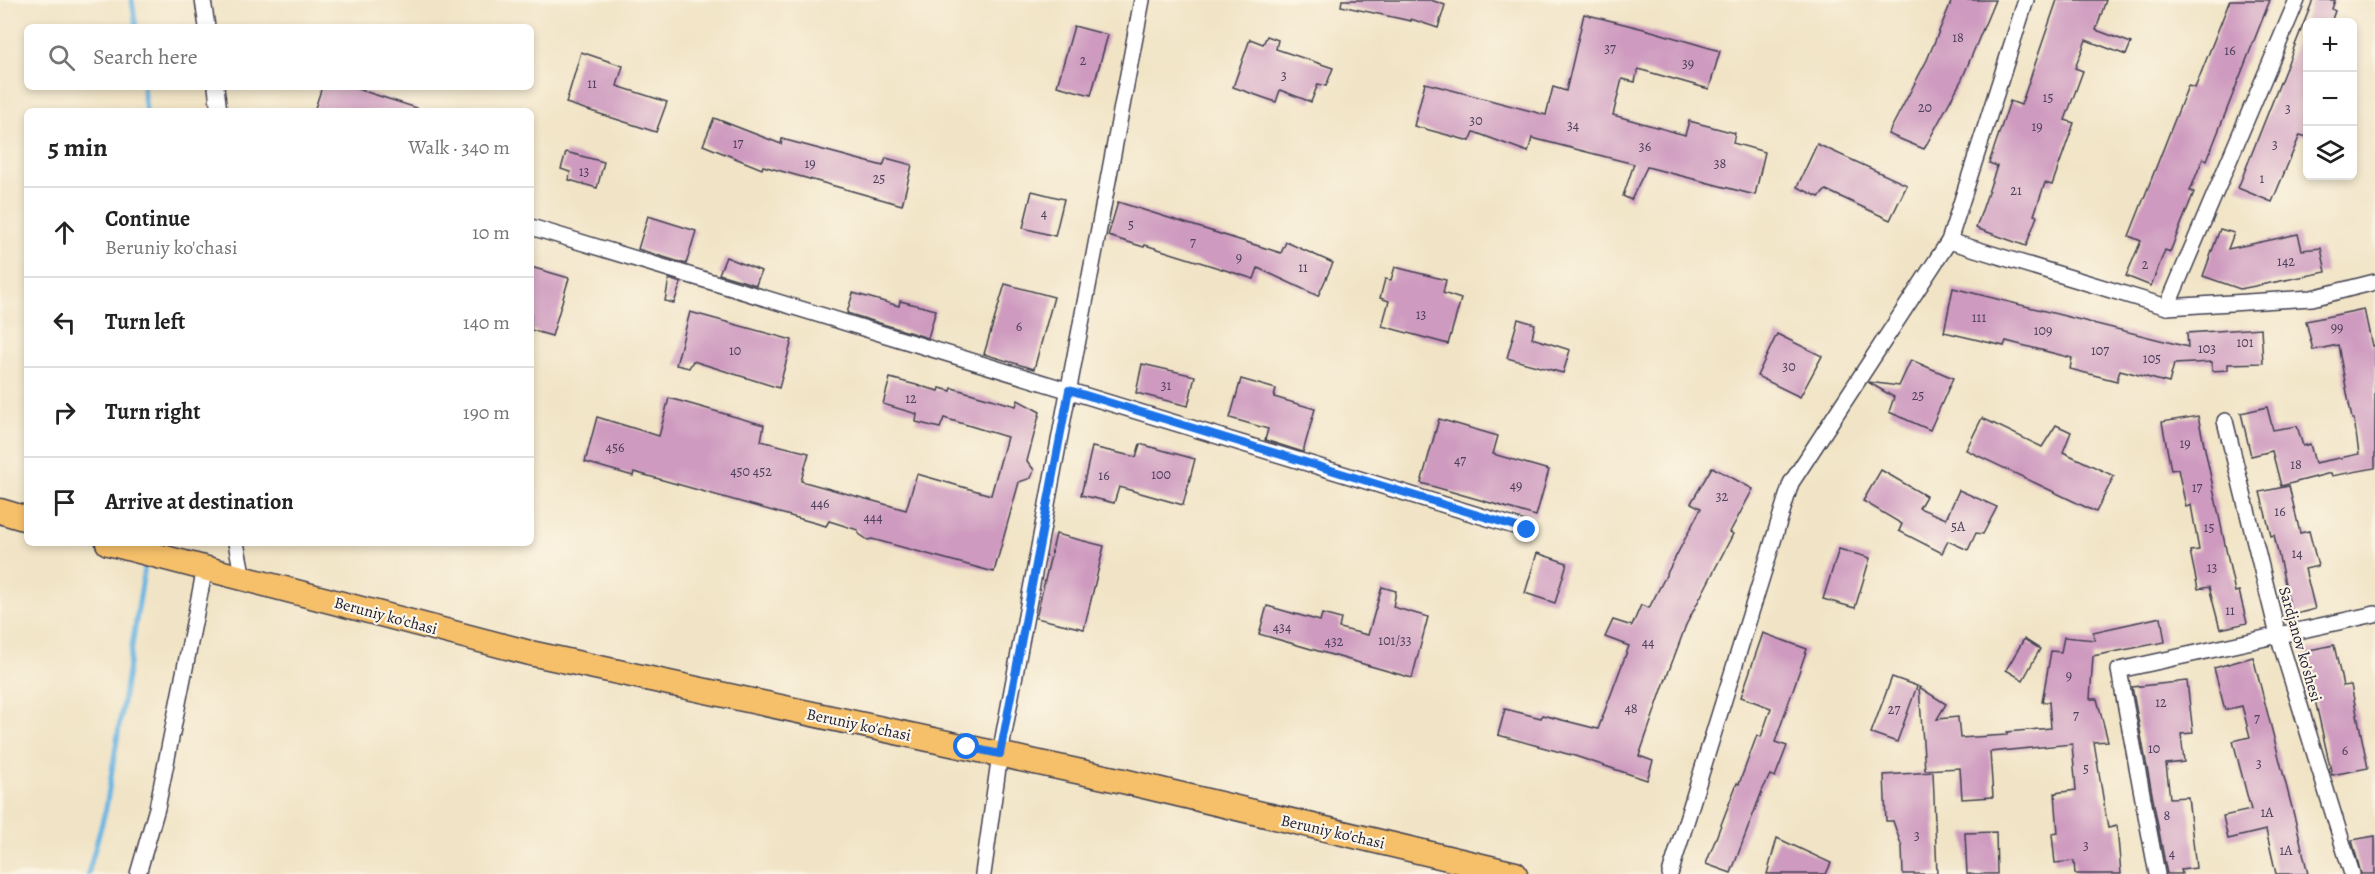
<!DOCTYPE html>
<meta charset="utf-8">
<style>
body{margin:0;font-family:Alegreya,serif;background:#f2f2f2;color:#222}
.controls{position:absolute;right:18px;top:18px;display:grid;overflow:hidden;border-radius:9px;box-shadow:0 3px 9px #0003}
.controls button{width:54px;height:54px;display:grid;place-items:center;padding:0;border:0;border-bottom:2px solid #e0e0e0;background:#fff;color:#222;font:30px sans-serif}
.stop{position:absolute;width:18px;height:18px;margin:-14px;border:4px solid #1a73e8;border-radius:50%;background:#fff}
.stop.end{background:#1a73e8;border-color:#fff;box-shadow:0 2px 6px #0008}
.list{margin:0;padding:0;list-style:none}
h2{display:flex;justify-content:space-between;align-items:center;height:78px;margin:0;padding:0 24px;font-size:26px}
h2 small{font-size:20px;font-weight:400;color:#767676}
.list li{display:grid;grid-template-columns:39px 1fr auto;gap:18px;align-items:center;box-sizing:border-box;height:90px;padding:0 24px;border-top:2px solid #e0e0e0}
.list b{display:block;font-size:22px;white-space:nowrap}
.list p{margin:0;font-size:20px;white-space:nowrap;color:#767676}
.list em{font-size:20px;font-style:normal;color:#767676}
.icon{flex:none;width:33px;height:33px;fill:none;stroke:currentColor;stroke-width:2;stroke-linecap:round;stroke-linejoin:round}
.map{position:relative;flex:none;width:2375px;height:874px;overflow:hidden}
.search{position:absolute;background:#fff;box-shadow:0 3px 9px #0003;left:24px;top:24px;width:510px;height:66px;display:flex;align-items:center;gap:15px;box-sizing:border-box;padding:0 21px;border-radius:9px;color:#767676;font-size:22px}
.panel{position:absolute;background:#fff;box-shadow:0 3px 9px #0003;left:24px;top:108px;width:510px;height:438px;border-radius:9px}
.map>svg:first-child{display:block}
.lines{fill:none;stroke-linecap:round;stroke-linejoin:round}
.stream{stroke:#68b5e2;stroke-width:5}
.building{fill:#ce9abf}
.minor-casing{stroke:#413f50;stroke-width:18}
.primary-casing{stroke:#413f50;stroke-width:27}
.minor{stroke:#fff;stroke-width:15}
.primary{stroke:#f6c06b;stroke-width:24}
.route{stroke:#1a73e8;stroke-width:8}
.labels{text-anchor:middle;stroke-width:4.5;stroke-linejoin:round;paint-order:stroke}
.number-label{font-size:14px;fill:#4d405c}
.street-label{font-size:16px;fill:#22223b;stroke:#fcf5e5}
</style>
<div class="map">
<svg width="2375" height="874" viewBox="0 0 2375 874">
<rect width="100%" height="100%" fill="#fcf5e5"/>
<filter id="ink" filterUnits="userSpaceOnUse"><feTurbulence type="fractalNoise" baseFrequency=".0167" numOctaves="2"/><feDisplacementMap in="SourceGraphic" scale="12" xChannelSelector="R" yChannelSelector="G"/><feConvolveMatrix kernelMatrix="1 2 1 2 8 2 1 2 1" color-interpolation-filters="sRGB"/></filter>
<filter id="wash" filterUnits="userSpaceOnUse"><feTurbulence type="fractalNoise" baseFrequency=".008" numOctaves="4" result="noise"/><feDisplacementMap in="SourceGraphic" scale="24" xChannelSelector="R" yChannelSelector="G"/><feGaussianBlur stdDeviation="1.35" result="paint"/><feColorMatrix in="noise" values="0 0 0 0 0 0 0 0 0 0 0 0 0 0 0 0 0 1.4 0 .05"/><feComposite in="paint" operator="in"/></filter>
<g filter="url(#wash)">
<rect width="100%" height="100%" fill="#f1e4c6"/>
<g class="lines">
<g class="stream">
<polyline points="132,0 136,27"/>
<polyline points="143,87 146,111"/>
<polyline points="88,874 106,808 146,559"/>
</g>
</g>
<g id="blocks">
<g class="building">
<polygon points="1342,0 1431,0 1445,5 1438,28 1411,19 1411,21 1341,6"/>
<polygon points="1952,0 1995,0 1962,79 1924,149 1888,134 1927,60"/>
<polygon points="2057,0 2106,0 2096,30 2131,43 2126,55 2086,40 2075,68 2083,71 2065,120 2074,123 2052,185 2045,183 2034,215 2037,216 2026,246 1976,228 1997,166 1989,163 2010,101 2021,105"/>
<polygon points="2230,0 2270,0 2207,160 2203,158 2190,191 2194,192 2170,252 2165,250 2151,286 2126,276 2141,241 2129,236 2188,86 2195,88"/>
<polygon points="2313,0 2335,0 2332,9 2335,11 2331,22 2307,22 2307,137 2300,135 2272,202 2238,188"/>
<polygon points="1584,14 1648,30 1720,51 1709,89 1638,69 1635,82 1622,79 1613,115 1685,135 1689,121 1735,133 1733,143 1765,152 1755,195 1647,167 1631,200 1623,196 1634,164 1532,138 1528,152 1474,132 1470,141 1414,126 1425,83 1546,115 1553,87 1566,91"/>
<polygon points="1074,26 1108,35 1091,95 1057,86"/>
<polygon points="1267,36 1278,40 1276,49 1333,68 1326,86 1318,84 1311,102 1280,90 1276,102 1233,87 1250,39 1263,44"/>
<polygon points="581,52 623,66 617,86 667,102 656,132 566,103"/>
<polygon points="322,87 351,87 417,108 417,111 314,111"/>
<polygon points="714,118 781,144 782,139 883,166 886,158 912,165 902,205 763,166 762,169 703,145"/>
<polygon points="1817,144 1907,185 1890,220 1826,190 1819,197 1797,187"/>
<polygon points="566,152 604,162 597,188 569,180 570,172 561,169"/>
<polygon points="1032,191 1064,199 1055,236 1023,228"/>
<polygon points="1118,202 1281,253 1286,242 1333,263 1318,296 1258,268 1254,279 1145,245 1144,247 1108,236"/>
<polygon points="648,216 696,231 686,264 638,249"/>
<polygon points="2220,229 2234,233 2228,249 2298,234 2302,250 2321,248 2326,272 2240,289 2203,276"/>
<polygon points="726,257 761,271 756,285 719,274"/>
<polygon points="531,267 569,278 552,336 531,330"/>
<polygon points="1395,267 1446,280 1443,293 1461,299 1448,344 1382,326 1389,301 1380,298 1385,279 1391,280"/>
<polygon points="669,279 681,283 674,303 665,301"/>
<polygon points="1005,284 1054,297 1034,369 984,354"/>
<polygon points="1953,288 2188,347 2187,333 2261,328 2263,363 2228,364 2228,370 2212,371 2212,362 2174,364 2169,383 2120,370 2117,381 2070,369 2072,358 2006,341 2004,346 1944,332"/>
<polygon points="853,293 899,306 900,301 936,310 928,338 847,313"/>
<polygon points="2364,309 2372,346 2375,345 2375,468 2332,476 2331,473 2281,486 2272,451 2251,456 2241,413 2267,407 2273,430 2297,426 2303,446 2310,444 2315,463 2359,454 2354,419 2352,419 2338,345 2313,350 2306,321"/>
<polygon points="690,312 792,340 779,388 693,361 689,368 676,365"/>
<polygon points="1518,319 1535,324 1532,338 1570,350 1563,373 1507,358"/>
<polygon points="1777,334 1822,356 1800,397 1757,376"/>
<polygon points="1911,360 1953,378 1930,430 1889,412 1894,397 1868,382 1899,386"/>
<polygon points="1142,364 1195,376 1188,406 1136,393"/>
<polygon points="890,378 939,391 940,388 951,391 952,388 1016,406 1018,400 1040,412 1027,461 1034,470 1031,478 1019,482 994,572 872,539 868,540 859,534 858,530 829,521 826,526 634,472 633,476 585,462 597,417 659,436 669,398 764,425 761,441 809,453 801,481 906,510 917,474 991,495 1007,437 944,418 940,428 916,422 917,414 883,404"/>
<polygon points="1241,379 1276,389 1274,397 1315,409 1303,452 1265,440 1268,429 1230,418"/>
<polygon points="2198,416 2235,592 2239,591 2247,623 2220,629 2209,587 2198,589 2190,551 2199,550 2191,505 2186,507 2178,469 2171,470 2162,422"/>
<polygon points="1982,418 2042,447 2056,425 2071,432 2063,452 2114,476 2096,512 1966,450"/>
<polygon points="1439,419 1498,436 1493,454 1549,470 1536,516 1421,483"/>
<polygon points="1140,444 1195,459 1183,505 1119,487 1114,503 1081,495 1092,447 1136,457"/>
<polygon points="1712,467 1753,489 1730,532 1733,534 1686,625 1664,684 1639,756 1653,761 1647,780 1575,756 1498,735 1505,709 1541,718 1542,715 1598,729 1629,646 1605,637 1613,620 1632,626 1641,605 1649,608 1701,508 1691,503"/>
<polygon points="1881,470 1926,496 1919,508 1946,519 1959,490 1997,507 1983,534 1976,533 1968,550 1948,541 1942,553 1899,531 1902,524 1863,501"/>
<polygon points="2289,486 2300,533 2309,531 2318,566 2305,569 2315,609 2292,615 2274,535 2271,536 2260,492"/>
<polygon points="1056,534 1104,546 1084,629 1036,618"/>
<polygon points="1839,549 1870,558 1855,608 1823,599"/>
<polygon points="1537,553 1567,563 1555,603 1525,593"/>
<polygon points="1382,587 1396,591 1393,607 1428,617 1412,678 1259,634 1267,606 1320,621 1322,614 1341,619 1339,628 1368,635"/>
<polygon points="2161,617 2165,642 2093,656 2090,699 2097,699 2108,741 2094,742 2108,828 2117,826 2121,874 2075,874 2074,861 2055,863 2052,834 2058,833 2055,793 2076,790 2072,744 1990,752 1993,797 1962,799 1960,768 1925,770 1919,687 1946,704 1937,719 1958,717 1960,738 2007,735 2007,732 2051,728 2049,702 2042,702 2051,651 2061,652 2064,637 2095,640 2093,632"/>
<polygon points="1763,633 1807,649 1775,742 1787,746 1775,777 1770,775 1762,791 1731,873 1706,864 1737,783 1739,784 1757,735 1761,737 1771,708 1741,697"/>
<polygon points="2024,639 2040,649 2023,680 2006,670"/>
<polygon points="2334,645 2343,686 2351,685 2368,768 2332,775 2304,651"/>
<polygon points="2253,657 2297,827 2308,874 2276,874 2266,830 2228,839 2223,816 2251,810 2233,741 2250,737 2242,706 2225,710 2214,668"/>
<polygon points="1892,677 1917,686 1897,742 1871,733"/>
<polygon points="2187,681 2193,733 2181,734 2184,762 2166,764 2170,798 2188,797 2196,868 2181,870 2182,874 2167,874 2132,687"/>
<polygon points="1933,772 1937,874 1903,874 1902,847 1893,821 1886,821 1884,775"/>
<polygon points="1996,832 1997,874 1967,874 1965,833"/>
<polygon points="2375,836 2375,874 2361,874 2352,840"/>
<polygon points="1777,838 1831,863 1826,874 1767,874"/>
</g>
</g>
</g>
<g filter="url(#ink)">
<use href="#blocks" fill-opacity="0" stroke="#413f50" stroke-width="1.5"/>
<g class="lines">
<defs>
<g id="minor">
<polyline points="203,0 207,27"/>
<polyline points="216,87 219,111"/>
<polyline points="531,227 1527,530"/>
<polyline points="1949,241 2167,307 2312,298 2375,282"/>
<polyline points="2167,307 2297,0"/>
<polyline points="2225,421 2278,635 2352,874"/>
<polyline points="236,543 243,578"/>
<polyline points="138,874 157,808 205,568"/>
<polyline points="983,874 1000,754 1142,0"/>
<polyline points="1670,874 1791,483 1949,241 2026,0"/>
<polyline points="2157,874 2119,670 2375,614"/>
</g>
<g id="primary">
<polyline points="0,511 27,519"/>
<polyline points="108,543 530,653 1123,781 1515,874"/>
</g>
</defs>
<use href="#minor" class="minor-casing"/>
<use href="#primary" class="primary-casing"/>
<use href="#minor" class="minor"/>
<use href="#primary" class="primary"/>
</g>
</g>
<g class="lines" filter="url(#ink)">
<polyline class="route" points="967,747 1000,754 1069,390 1527,530"/>
</g>
<g class="labels">
<g class="number-label">
<text x="1958" y="42">18</text>
<text x="1610" y="53">37</text>
<text x="2230" y="55">16</text>
<text x="1083" y="65">2</text>
<text x="1688" y="68">39</text>
<text x="1284" y="80">3</text>
<text x="592" y="88">11</text>
<text x="2048" y="102">15</text>
<text x="1925" y="112">20</text>
<text x="2288" y="113">3</text>
<text x="1476" y="125">30</text>
<text x="1573" y="130">34</text>
<text x="2037" y="131">19</text>
<text x="738" y="148">17</text>
<text x="2275" y="149">3</text>
<text x="1645" y="151">36</text>
<text x="810" y="168">19</text>
<text x="1720" y="168">38</text>
<text x="584" y="176">13</text>
<text x="879" y="183">25</text>
<text x="2262" y="183">1</text>
<text x="2016" y="195">21</text>
<text x="1044" y="218">4</text>
<text x="1131" y="229">5</text>
<text x="1193" y="247">7</text>
<text x="1239" y="262">9</text>
<text x="2286" y="266">142</text>
<text x="2145" y="269">2</text>
<text x="1303" y="272">11</text>
<text x="1421" y="319">13</text>
<text x="1979" y="322">111</text>
<text x="1019" y="331">6</text>
<text x="2337" y="332">99</text>
<text x="2043" y="335">109</text>
<text x="2245" y="347">101</text>
<text x="2207" y="353">103</text>
<text x="735" y="355">10</text>
<text x="2100" y="355">107</text>
<text x="2152" y="363">105</text>
<text x="1789" y="371">30</text>
<text x="1166" y="390">31</text>
<text x="1918" y="400">25</text>
<text x="911" y="403">12</text>
<text x="2185" y="448">19</text>
<text x="615" y="452">456</text>
<text x="1460" y="465">47</text>
<text x="2296" y="469">18</text>
<text x="751" y="476">450 452</text>
<text x="1161" y="479">100</text>
<text x="1104" y="480">16</text>
<text x="1516" y="490">49</text>
<text x="2197" y="492">17</text>
<text x="1722" y="501">32</text>
<text x="820" y="508">446</text>
<text x="2280" y="516">16</text>
<text x="873" y="522">444</text>
<text x="1958" y="531">5A</text>
<text x="2209" y="532">15</text>
<text x="2297" y="558">14</text>
<text x="2212" y="572">13</text>
<text x="2230" y="615">11</text>
<text x="1282" y="632">434</text>
<text x="1395" y="645">101/33</text>
<text x="1334" y="646">432</text>
<text x="1648" y="647">44</text>
<text x="2069" y="680">9</text>
<text x="2161" y="707">12</text>
<text x="1631" y="713">48</text>
<text x="1894" y="714">27</text>
<text x="2076" y="720">7</text>
<text x="2257" y="723">7</text>
<text x="2154" y="753">10</text>
<text x="2345" y="755">6</text>
<text x="2259" y="768">3</text>
<text x="2086" y="773">5</text>
<text x="2267" y="817">1A</text>
<text x="2167" y="820">8</text>
<text x="1917" y="840">3</text>
<text x="2086" y="850">3</text>
<text x="2286" y="855">1A</text>
<text x="2172" y="858">4</text>
</g>
<g class="street-label">
<text transform="translate(386 615) rotate(15)" y="6">Beruniy ko'chasi</text>
<text transform="translate(2301 644) rotate(74)" y="6">Sardjanov ko'shesi</text>
<text transform="translate(859 724) rotate(12)" y="6">Beruniy ko'chasi</text>
<text transform="translate(1333 831) rotate(13)" y="6">Beruniy ko'chasi</text>
</g>
</g>
</svg>
<div class="controls">
<button>+</button>
<button>−</button>
<button><svg class="icon" aria-label="layers" viewBox="0 0 24 24"><path d="M12 4l9 5-9 5-9-5zM3 14l9 5 9-5"/></svg></button>
</div>
<div class="stop" style="left:967px;top:747px"></div>
<div class="stop end" style="left:1527px;top:530px"></div>
<div class="search"><svg class="icon" aria-label="search" viewBox="0 0 24 24"><circle cx="10" cy="10" r="6"/><path d="M15 15l6 6"/></svg>Search here</div>
<section class="panel">
<h2>5 min<small>Walk · 340 m</small></h2>
<ul class="list">
<li><svg class="icon" aria-label="ahead" viewBox="0 0 24 24"><path d="M12 20V5M6 11l6-6 6 6"/></svg><div><b>Continue</b><p>Beruniy ko'chasi</p></div><em>10 m</em></li>
<li><svg class="icon" aria-label="left" viewBox="0 0 24 24"><path d="M17 20v-9H6M10 6l-5 5 5 5"/></svg><div><b>Turn left</b></div><em>140 m</em></li>
<li><svg class="icon" aria-label="right" viewBox="0 0 24 24"><path d="M7 20v-9h11M14 6l5 5-5 5"/></svg><div><b>Turn right</b></div><em>190 m</em></li>
<li><svg class="icon" aria-label="arrive" viewBox="0 0 24 24"><path d="M6 21V4h12l-3 4 3 4H6"/></svg><div><b>Arrive at destination</b></div></li>
</ul>
</section>
</div>
